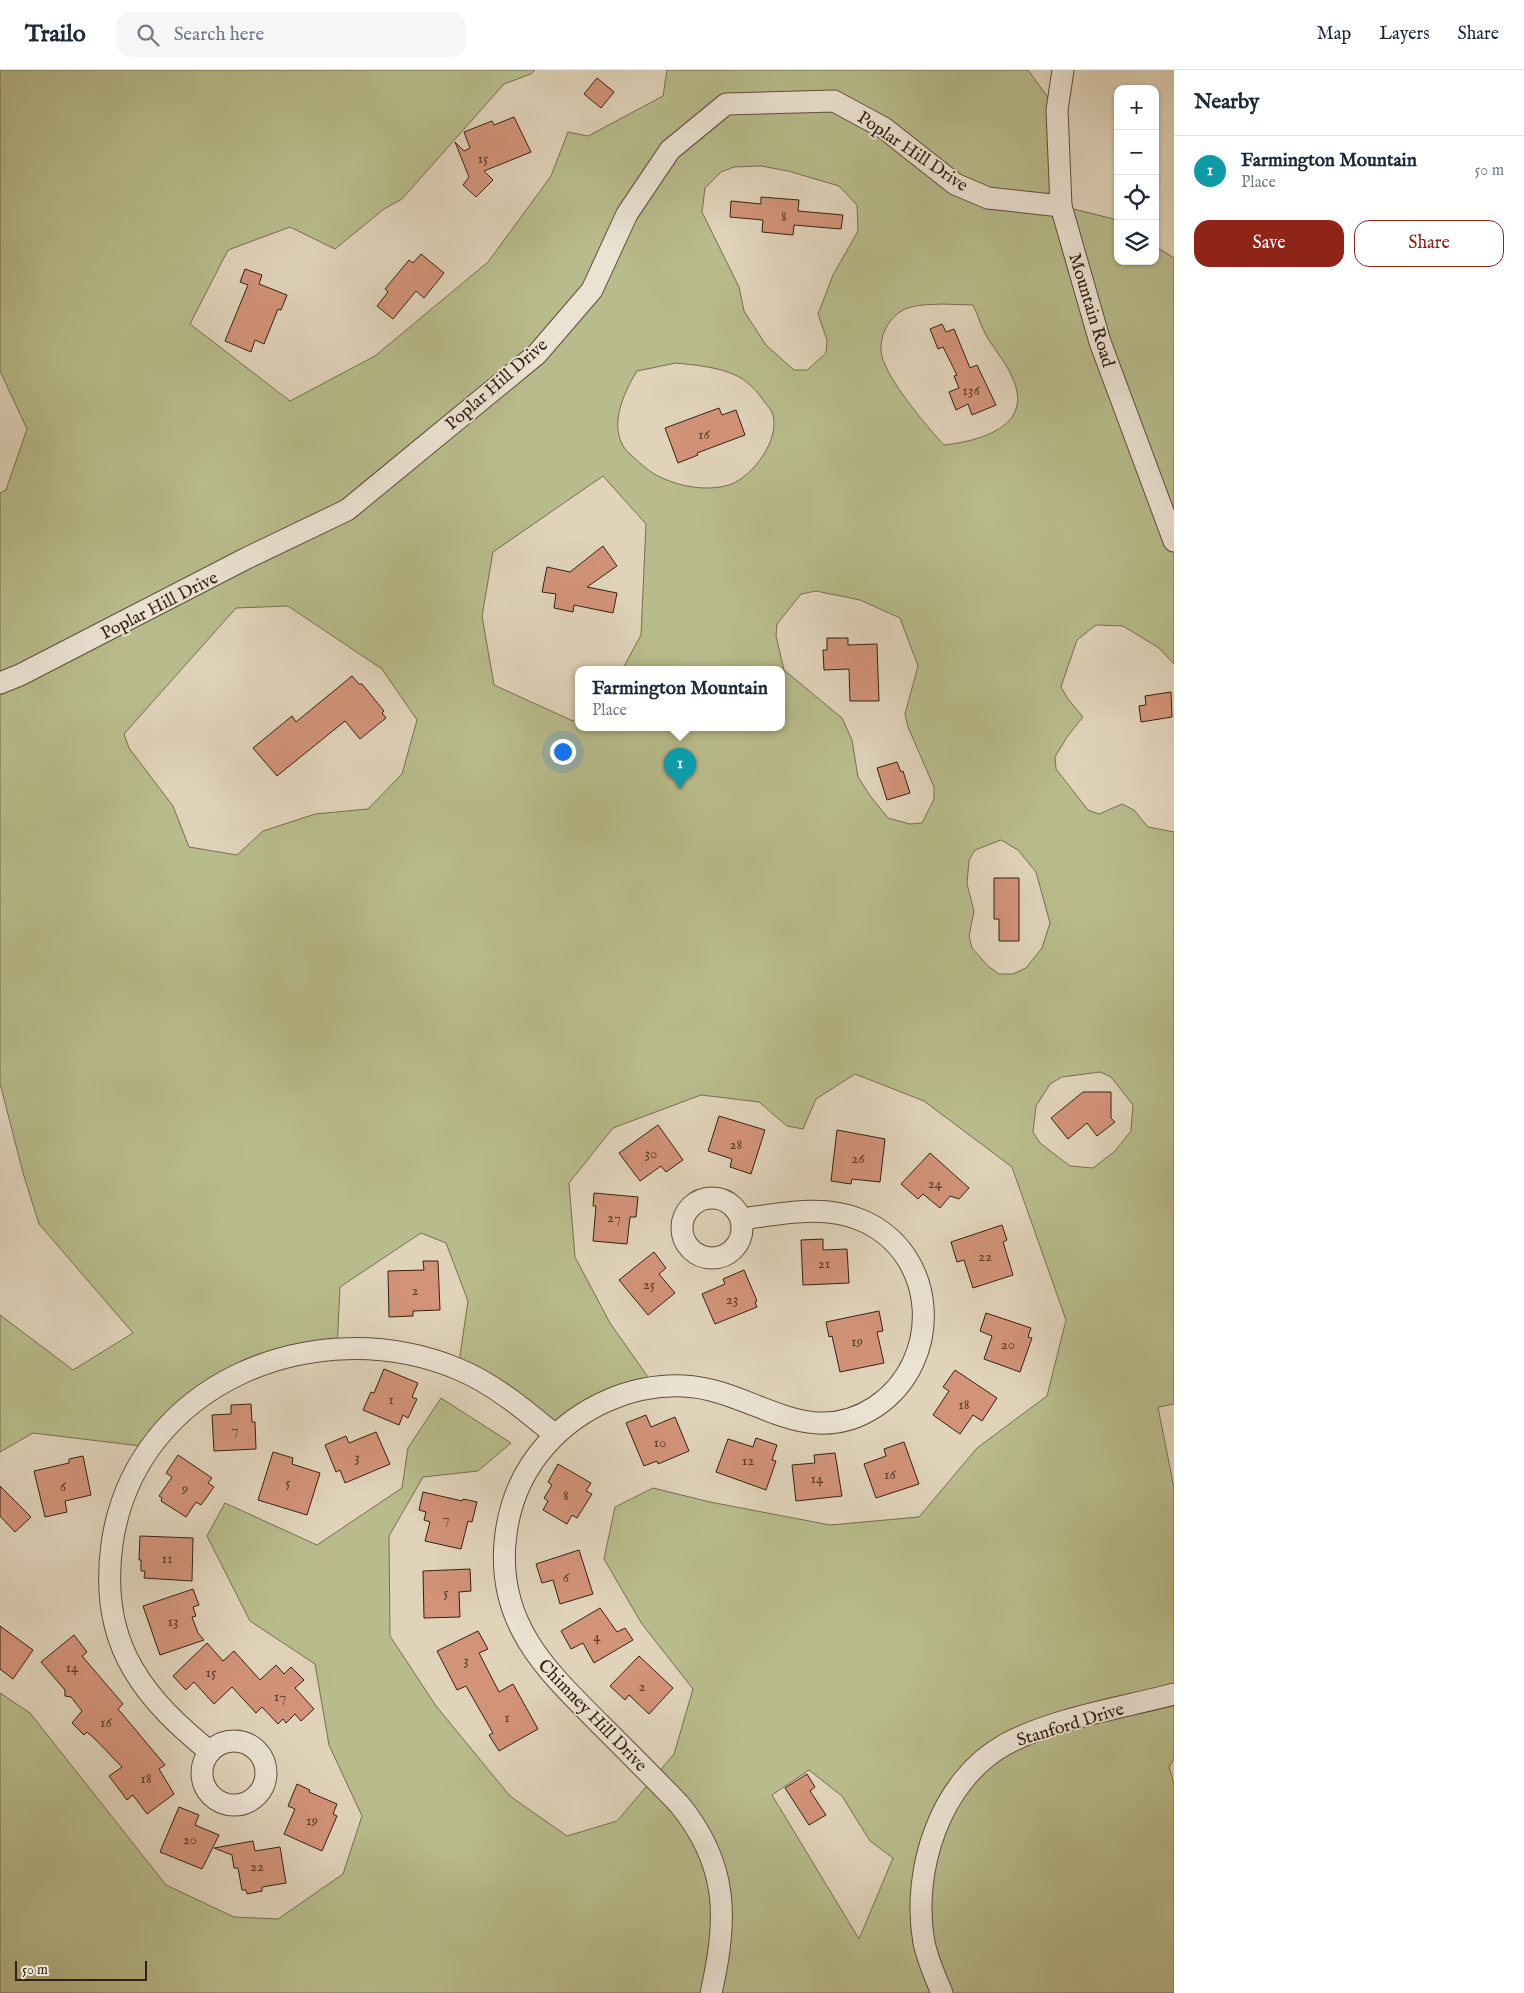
<!DOCTYPE html>
<meta charset="utf-8">
<style>
body{margin:0;font-family:"IM FELL English",serif;background:#f6f6f7;color:#1f2937}
.controls{position:absolute;right:15px;top:15px;display:grid;overflow:hidden;border-radius:10px;box-shadow:0 1px 4px #0004}
.controls button{width:45px;height:45px;display:grid;place-items:center;padding:0;border:0;border-bottom:1px solid #e0e1e3;background:#fff;color:#1f2937;font:25px sans-serif}
.scale{position:absolute;left:15px;bottom:12px;width:132px;box-sizing:border-box;padding-left:5px;border:2px solid #342111;border-top:0;font-size:14px;line-height:18px;white-space:nowrap;color:#342111;-webkit-text-stroke:4px #ebe2d2;paint-order:stroke}
.you{position:absolute;left:562px;top:681px;width:18px;height:18px;margin:-12px;border:4px solid #fff;border-radius:50%;background:#1a73e8;box-shadow:0 0 0 8px #1a73e833}
.badge{display:grid;place-items:center;width:32px;height:32px;border-radius:50%;background:#8f2418;color:#fff;font-size:16px;font-weight:700}
.pin{position:absolute;translate:-50% -41px;filter:drop-shadow(0 1px 2px #0008)}
.pin::after{content:'';position:absolute;top:26px;width:18px;height:15px;background:inherit;clip-path:polygon(0 0,100% 0,50% 100%)}
.popup{position:absolute;left:575px;top:596px;width:210px;height:65px;box-sizing:border-box;display:grid;place-content:center;border-radius:10px;background:#fff;filter:drop-shadow(0 1px 4px #0005);font-size:16px;white-space:nowrap;color:#747a83}
.popup b{font-size:19px;color:#1f2937}
.popup::after{content:'';position:absolute;left:50%;top:100%;margin-left:-10px;border:10px solid transparent;border-top-color:#fff}
.list{margin:0;padding:0;list-style:none}
h2{display:flex;justify-content:space-between;align-items:center;height:65px;margin:0;padding:0 20px;font-size:21px}
h2 small{font-size:16px;font-weight:400;color:#747a83}
.list li{display:grid;grid-template-columns:32px 1fr auto;gap:15px;align-items:center;box-sizing:border-box;height:70px;padding:0 20px;border-top:1px solid #e0e1e3}
.list b{display:block;font-size:19px;white-space:nowrap}
.list p{margin:0;font-size:16px;white-space:nowrap;color:#747a83}
.list em{font-size:16px;font-style:normal;color:#747a83}
.actions{display:flex;gap:10px;padding:15px 20px}
.actions a{flex:1;padding:11px 0;border:1px solid #8f2418;border-radius:15px;text-align:center;font-size:18px;color:#8f2418}
.actions .main{background:#8f2418;color:#fff}
.icon{flex:none;width:28px;height:28px;fill:none;stroke:currentColor;stroke-width:2;stroke-linecap:round;stroke-linejoin:round}
.map{position:relative;flex:none;width:1174px;height:1923px;overflow:hidden}
header{display:flex;align-items:center;gap:30px;box-sizing:border-box;height:70px;padding:0 25px;background:#fff;border-bottom:1px solid #e0e1e3}
header strong{font-size:24px}
nav{display:flex;gap:28px;margin-inline-start:auto;font-size:18px}
.search{width:350px;height:45px;background:#f6f6f7;display:flex;align-items:center;gap:12px;box-sizing:border-box;padding:0 18px;border-radius:15px;color:#747a83;font-size:19px}
main{display:flex}
aside{flex:1;background:#fff}
.map>svg:first-child{display:block}
.green{fill:#b8bb8b;stroke:#766e4e;fill-rule:evenodd}
.building{fill:#d29379;stroke:#342111}
.lines{fill:none;stroke-linecap:round;stroke-linejoin:round}
.minor-casing{stroke:#5f4e3b;stroke-width:23}
.minor{stroke:#ebe2d2;stroke-width:21}
.labels{text-anchor:middle;stroke-width:4;stroke-linejoin:round;paint-order:stroke}
.number-label{font-size:15px;fill:#5c3e2b}
.street-label{font-size:18px;fill:#342111;stroke:#ebe2d2}
</style>
<header>
<strong>Trailo</strong>
<div class="search"><svg class="icon" aria-label="search" viewBox="0 0 24 24"><circle cx="10" cy="10" r="6"/><path d="M15 15l6 6"/></svg>Search here</div>
<nav><a>Map</a><a>Layers</a><a>Share</a></nav>
</header>
<main>
<div class="map">
<svg width="1174" height="1923" viewBox="0 0 1174 1923">
<rect width="100%" height="100%" fill="#e0d3ba"/>
<filter id="stains"><feTurbulence type="fractalNoise" baseFrequency=".004" numOctaves="4"/><feColorMatrix values="0 0 0 0 .2 0 0 0 0 .09 0 0 0 0 .02 0 0 0 .5 -.17"/></filter>
<radialGradient id="worn" r=".72"><stop offset=".6" stop-color="#630" stop-opacity="0"/><stop offset="1" stop-color="#630" stop-opacity=".3"/></radialGradient>
<path class="green" d="M0,0H535L531,4L504,14L402,129L384,139L335,179L290,157L228,180L190,254L290,331L375,286L488,192L551,106L568,62L588,66L663,26L667,0H1028L1057,40L1061,136L1118,150V191H1155V176L1174,188V594L1159,578L1123,556L1096,555L1077,570L1061,617L1068,629L1083,647L1067,667L1055,687L1056,699L1088,740L1099,744L1122,734L1134,740L1148,757L1174,762V1334L1158,1337L1174,1418V1689L1169,1697L1174,1714V1923H0V1623L30,1643L166,1815L234,1847L278,1849L343,1804L362,1746L329,1675L315,1594L250,1551L207,1466L225,1433L317,1475L402,1418L408,1378L441,1328L511,1373L478,1401L423,1407L389,1466L390,1566L436,1636L510,1726L567,1766L617,1751L674,1684L693,1619L642,1554L604,1489L615,1437L653,1418L710,1432L830,1455L919,1447L977,1378L1047,1326L1066,1250L1012,1097L924,1031L855,1004L816,1029L803,1059L787,1056L759,1032L701,1025L613,1058L569,1113L575,1187L610,1253L655,1317L555,1365L458,1299L468,1231L446,1173L421,1163L340,1217L337,1279L262,1294L149,1377L33,1363L0,1382V1245L73,1300L133,1263L39,1154L23,1103L0,1013V423L6,420L27,359L0,301ZM761,96L788,101L839,116L857,135L858,161L833,205L818,244L827,270L826,283L807,300H794L766,275L744,241L739,217L702,142L705,118L721,102L734,97ZM941,234L973,235C978,245 981,257 987,267C995,280 1007,294 1013,309C1034,357 979,371 944,375C927,357 887,309 882,286C878,271 886,251 900,242C911,234 928,235 941,234ZM676,293C695,295 718,297 735,305C745,309 755,319 761,327C764,332 769,337 772,342C782,368 753,407 729,415C705,422 677,416 656,405C647,400 639,392 632,386C605,364 622,325 637,301ZM603,406L646,454L641,565L622,600H781V658H579V647L573,651L494,615L482,546L493,482ZM816,521L860,530L900,548L918,596L905,644L908,657L934,717V729L922,753L910,754L888,748L871,727L858,707L852,670L842,648L784,600L776,566L777,554L801,524ZM288,536L382,599L417,650L402,704L368,739L315,744L263,761L237,785L189,777L173,736L129,678L124,664L236,538ZM1001,770L1018,780L1036,802L1050,853L1042,878L1026,898L1013,904H999L988,896L972,878L969,866L974,841L967,814L969,790L975,780ZM1100,1002L1111,1007L1133,1035L1131,1061L1115,1081L1093,1098L1070,1096L1040,1073L1033,1062L1036,1036L1050,1014L1062,1007ZM809,1700L842,1726L870,1771L893,1788L859,1869L772,1725Z"/>
<g class="building">
<polygon points="597,8 614,22 601,38 584,24"/>
<polygon points="514,47 531,82 484,101 493,110 476,127 463,115 469,107 455,72 464,81 470,78 464,62 492,51 494,55"/>
<polygon points="761,127 799,130 798,141 843,145 841,159 794,155 793,165 762,162 763,150 730,147 731,131 761,134"/>
<polygon points="421,184 444,203 424,228 416,221 393,249 377,236 388,222 385,219 409,190 413,193"/>
<polygon points="245,199 262,205 259,214 287,225 281,240 278,239 264,274 255,270 251,282 225,271 248,215 240,212"/>
<polygon points="942,254 946,262 954,259 970,298 977,295 996,335 972,345 968,334 956,340 949,322 959,318 954,306 957,305 943,277 938,279 930,259"/>
<polygon points="719,338 722,345 736,340 745,365 697,383 698,385 678,393 665,358"/>
<polygon points="603,476 617,496 587,517 617,523 613,543 574,535 573,542 554,538 556,524 542,522 547,497 570,502"/>
<polygon points="827,568 848,568 848,575 877,574 879,631 850,631 849,599 824,600 823,580 827,580"/>
<polygon points="352,606 359,614 362,614 384,641 382,643 386,648 360,669 345,651 277,706 253,678 292,646 296,652"/>
<polygon points="1171,622 1172,647 1141,652 1139,636 1146,635 1145,626"/>
<polygon points="897,692 901,702 903,701 910,723 887,730 877,698"/>
<polygon points="994,808 1019,808 1019,871 999,871 999,849 994,849"/>
<polygon points="1083,1022 1111,1022 1111,1048 1115,1052 1097,1066 1087,1053 1068,1069 1051,1048"/>
<polygon points="719,1046 765,1060 751,1104 730,1097 732,1089 708,1081"/>
<polygon points="658,1055 683,1090 666,1102 661,1096 640,1111 619,1083"/>
<polygon points="837,1060 885,1069 880,1112 852,1109 851,1114 831,1111"/>
<polygon points="930,1083 969,1118 959,1129 950,1126 940,1138 923,1124 918,1129 901,1114"/>
<polygon points="594,1123 638,1127 636,1147 630,1147 627,1174 593,1171 596,1136 593,1136"/>
<polygon points="1002,1155 1007,1170 1003,1172 1013,1205 973,1218 964,1190 957,1192 951,1172"/>
<polygon points="823,1169 823,1180 847,1179 849,1213 803,1215 801,1170"/>
<polygon points="654,1182 666,1198 659,1204 675,1223 648,1245 619,1210"/>
<polygon points="423,1191 438,1191 440,1240 413,1241 413,1246 389,1247 388,1201 424,1200"/>
<polygon points="744,1200 757,1231 755,1232 757,1237 715,1254 702,1224 725,1214 723,1209"/>
<polygon points="879,1241 883,1261 877,1262 884,1293 840,1302 832,1266 829,1267 826,1252"/>
<polygon points="986,1243 1031,1258 1028,1267 1032,1268 1020,1302 984,1289 992,1266 980,1261"/>
<polygon points="384,1299 418,1313 412,1327 417,1329 408,1348 403,1345 399,1355 363,1340 371,1322 374,1323"/>
<polygon points="955,1300 997,1328 982,1351 973,1345 960,1364 933,1345 949,1321 943,1317"/>
<polygon points="251,1334 252,1352 255,1352 256,1379 214,1381 212,1345 231,1344 231,1335"/>
<polygon points="646,1345 651,1357 675,1347 689,1381 658,1394 657,1391 644,1396 626,1353"/>
<polygon points="376,1362 390,1394 345,1413 340,1400 336,1402 325,1375 346,1366 349,1373"/>
<polygon points="756,1368 777,1375 772,1390 776,1391 766,1420 716,1402 728,1369 753,1377"/>
<polygon points="904,1372 919,1414 876,1428 864,1394 886,1386 884,1379"/>
<polygon points="273,1382 293,1388 292,1394 320,1403 307,1445 258,1430"/>
<polygon points="835,1383 842,1426 796,1431 792,1395 815,1393 814,1385"/>
<polygon points="178,1385 212,1408 208,1413 214,1417 201,1435 196,1432 186,1447 161,1431 162,1428 159,1426 172,1407 166,1403"/>
<polygon points="83,1386 91,1425 65,1431 67,1442 45,1447 34,1401 69,1393 69,1389"/>
<polygon points="558,1394 591,1413 586,1421 592,1424 577,1448 572,1445 567,1454 543,1440 548,1431 544,1428 552,1415 548,1412"/>
<polygon points="0,1416 31,1447 15,1462 0,1446"/>
<polygon points="423,1422 462,1431 463,1429 477,1432 472,1452 468,1451 461,1479 425,1471 430,1452 424,1450 426,1442 419,1440"/>
<polygon points="140,1466 193,1468 192,1511 144,1508 145,1501 141,1501 141,1490 139,1490"/>
<polygon points="579,1480 593,1524 560,1534 553,1510 542,1513 536,1494"/>
<polygon points="470,1499 471,1521 459,1522 460,1547 424,1548 423,1501"/>
<polygon points="193,1519 199,1535 193,1537 196,1546 192,1547 198,1563 204,1570 160,1585 143,1536"/>
<polygon points="600,1538 617,1562 625,1558 633,1570 594,1593 583,1573 571,1579 561,1561"/>
<polygon points="0,1556 33,1580 13,1609 0,1599"/>
<polygon points="478,1561 488,1579 479,1583 499,1622 513,1614 538,1659 499,1681 489,1665 493,1663 466,1616 457,1620 437,1581"/>
<polygon points="74,1565 87,1582 82,1586 123,1634 118,1639 165,1695 159,1699 174,1724 147,1744 133,1725 127,1730 109,1706 122,1697 94,1668 87,1662 84,1665 72,1653 82,1641 71,1627 65,1626 65,1620 41,1592"/>
<polygon points="207,1573 223,1591 234,1581 260,1610 276,1595 284,1604 291,1597 304,1610 295,1618 314,1639 301,1651 295,1644 286,1653 283,1649 278,1654 262,1637 256,1643 232,1617 214,1634 194,1612 186,1620 173,1606"/>
<polygon points="639,1586 673,1618 649,1644 629,1625 625,1630 610,1616"/>
<polygon points="807,1704 815,1717 810,1721 826,1745 809,1755 785,1718"/>
<polygon points="297,1714 310,1720 309,1722 337,1734 333,1744 337,1746 322,1781 284,1764 295,1739 288,1736"/>
<polygon points="179,1737 199,1745 195,1755 219,1765 202,1799 160,1782"/>
<polygon points="253,1771 255,1781 280,1777 286,1813 262,1817 262,1821 247,1824 246,1820 242,1820 238,1798 234,1798 232,1785 214,1778"/>
</g>
<g class="lines">
<defs>
<g id="minor">
<polyline points="1063,0 1057,40 1061,136 1100,272 1174,471"/>
<polyline points="0,613 20,605 247,488 347,440 537,284 592,220 627,144 670,80 726,34 834,31 884,58 955,114 988,128 1061,136"/>
<circle cx="712" cy="1158" r="30"/>
<circle cx="234" cy="1703" r="32"/>
<path d="M210,1682C181,1658 152,1632 133,1599C110,1560 106,1518 112,1474C135,1312 316,1240 458,1299C494,1314 525,1340 555,1365"/>
<path d="M711,1923C728,1850 729,1795 679,1734C653,1707 626,1680 599,1653C546,1600 498,1554 505,1473C508,1436 522,1402 546,1375C581,1336 632,1314 684,1316C752,1319 806,1382 875,1337C944,1291 939,1183 861,1150C823,1134 781,1144 742,1149"/>
<path d="M942,1923C935,1907 928,1890 924,1873C911,1801 940,1710 1006,1674C1055,1648 1121,1638 1174,1624"/>
</g>
</defs>
<use href="#minor" class="minor-casing"/>
<use href="#minor" class="minor"/>
</g>
<g class="labels">
<g class="number-label">
<text x="483" y="93">15</text>
<text x="784" y="151">8</text>
<text x="971" y="325">136</text>
<text x="704" y="369">16</text>
<text x="736" y="1079">28</text>
<text x="651" y="1088">30</text>
<text x="858" y="1093">26</text>
<text x="935" y="1118">24</text>
<text x="614" y="1152">27</text>
<text x="985" y="1191">22</text>
<text x="824" y="1198">21</text>
<text x="649" y="1219">25</text>
<text x="415" y="1225">2</text>
<text x="732" y="1234">23</text>
<text x="857" y="1276">19</text>
<text x="1008" y="1279">20</text>
<text x="391" y="1334">1</text>
<text x="964" y="1339">18</text>
<text x="235" y="1364">7</text>
<text x="660" y="1377">10</text>
<text x="357" y="1392">3</text>
<text x="748" y="1395">12</text>
<text x="890" y="1409">16</text>
<text x="817" y="1413">14</text>
<text x="288" y="1417">5</text>
<text x="63" y="1421">6</text>
<text x="185" y="1423">9</text>
<text x="566" y="1430">8</text>
<text x="446" y="1453">7</text>
<text x="167" y="1493">11</text>
<text x="566" y="1512">6</text>
<text x="446" y="1527">5</text>
<text x="173" y="1556">13</text>
<text x="597" y="1571">4</text>
<text x="466" y="1595">3</text>
<text x="72" y="1602">14</text>
<text x="211" y="1607">15</text>
<text x="642" y="1621">2</text>
<text x="280" y="1631">17</text>
<text x="507" y="1652">1</text>
<text x="106" y="1657">16</text>
<text x="146" y="1713">18</text>
<text x="312" y="1755">19</text>
<text x="190" y="1774">20</text>
<text x="257" y="1801">22</text>
</g>
<g class="street-label">
<text transform="translate(913 81) rotate(34)" y="6">Poplar Hill Drive</text>
<text transform="translate(1092 240) rotate(73)" y="6">Mountain Road</text>
<text transform="translate(496 314) rotate(-41)" y="6">Poplar Hill Drive</text>
<text transform="translate(159 535) rotate(-27)" y="6">Poplar Hill Drive</text>
<text transform="translate(593 1645) rotate(46)" y="6">Chimney Hill Drive</text>
<text transform="translate(1070 1654) rotate(-17)" y="6">Stanford Drive</text>
</g>
</g>
<rect width="100%" height="100%" filter="url(#stains)"/>
<rect width="100%" height="100%" fill="url(#worn)"/>
</svg>
<div class="controls">
<button>+</button>
<button>−</button>
<button><svg class="icon" aria-label="locate" viewBox="0 0 24 24"><circle cx="12" cy="12" r="6"/><path d="M12 2v4M12 18v4M2 12h4M18 12h4"/></svg></button>
<button><svg class="icon" aria-label="layers" viewBox="0 0 24 24"><path d="M12 4l9 5-9 5-9-5zM3 14l9 5 9-5"/></svg></button>
</div>
<div class="scale">50 m</div>
<div class="you"></div>
<div class="pin badge" style="left:680px;top:719px;background:#0f9aa8">1</div>
<div class="popup"><b>Farmington Mountain</b>Place</div>
</div>
<aside>
<h2>Nearby<small></small></h2>
<ul class="list">
<li><span class="badge" style="background:#0f9aa8">1</span><div><b>Farmington Mountain</b><p>Place</p></div><em>50 m</em></li>
</ul>
<div class="actions"><a class="main">Save</a><a>Share</a></div>
</aside>
</main>
